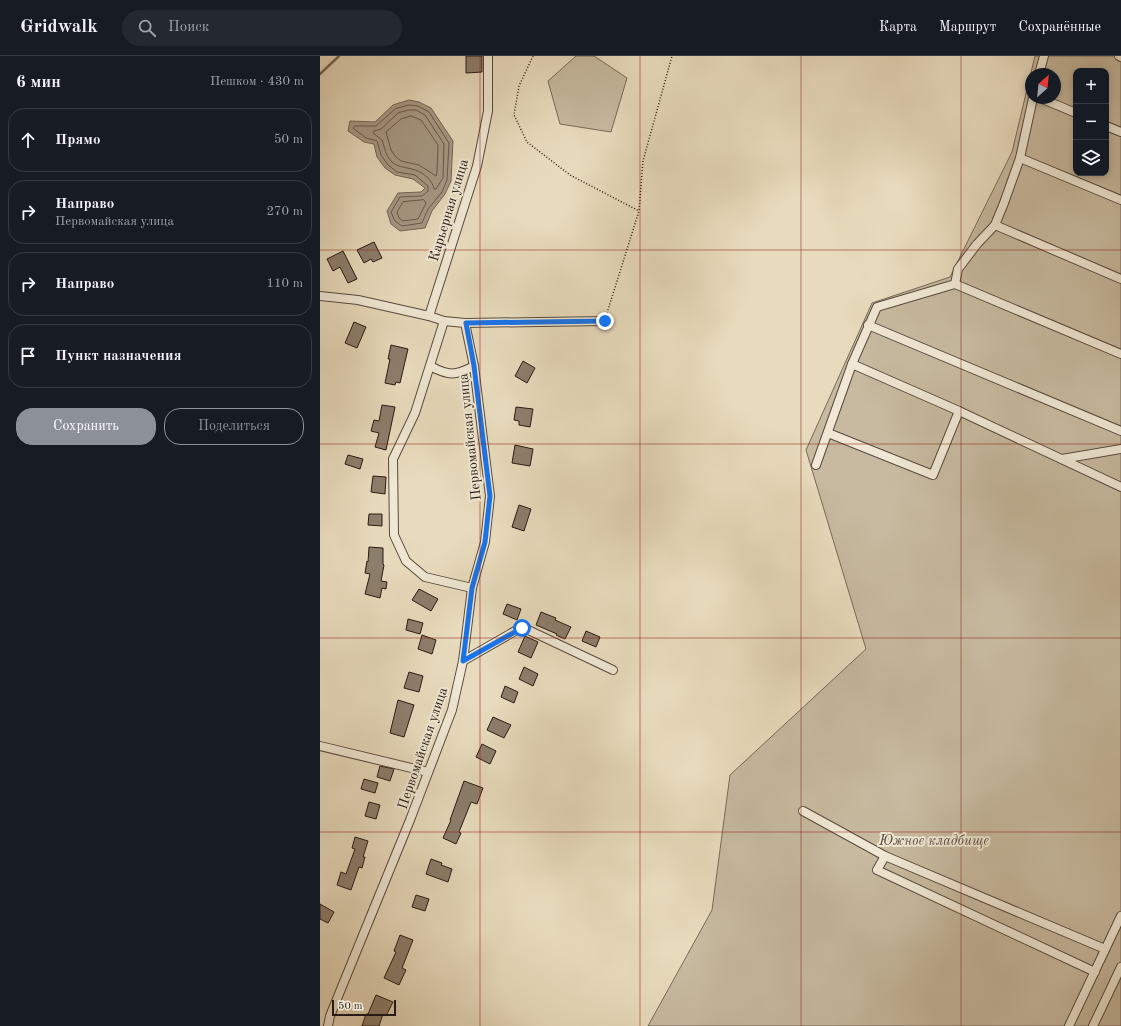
<!DOCTYPE html>
<html lang="ru">
<meta charset="utf-8">
<style>
body{margin:0;font-family:"Old Standard TT",serif;background:#242831;color:#f1f3f6}
.controls{position:absolute;right:12px;top:12px;display:grid;overflow:hidden;border-radius:8px;box-shadow:0 2px 6px #0003}
.controls button{width:36px;height:36px;display:grid;place-items:center;padding:0;border:0;border-bottom:1px solid #363941;background:#171b24;color:#f1f3f6;font:20px sans-serif}
.compass{position:absolute;left:705px;top:12px;width:36px;height:36px;border-radius:50%;background:#171b24;box-shadow:0 2px 6px #0003;rotate:27deg}
.scale{position:absolute;left:12px;bottom:10px;width:64px;box-sizing:border-box;padding-left:4px;border:2px solid #281a14;border-top:0;font-size:11px;line-height:14px;white-space:nowrap;color:#281a14;-webkit-text-stroke:3px #f0e8d4;paint-order:stroke}
.stop{position:absolute;width:12px;height:12px;margin:-9px;border:3px solid #1a73e8;border-radius:50%;background:#fff}
.stop.end{background:#1a73e8;border-color:#fff;box-shadow:0 1px 4px #0008}
.list{margin:0;padding:0;list-style:none}
h2{display:flex;justify-content:space-between;align-items:center;height:52px;margin:0;padding:0 16px;font-size:17px}
h2 small{font-size:13px;font-weight:400;color:#9ea1a6}
.list li{display:grid;grid-template-columns:26px 1fr auto;gap:12px;align-items:center;box-sizing:border-box;height:64px;margin:0 8px 8px;padding:0 8px;border:1px solid #363941;border-radius:16px}
.list b{display:block;font-size:15px;white-space:nowrap}
.list p{margin:0;font-size:13px;white-space:nowrap;color:#9ea1a6}
.list em{font-size:13px;font-style:normal;color:#9ea1a6}
.actions{display:flex;gap:8px;padding:12px 16px}
.actions a{flex:1;padding:9px 0;border:1px solid #8c9099;border-radius:16px;text-align:center;font-size:14px;color:#8c9099}
.actions .main{background:#8c9099;color:#fff}
.icon{flex:none;width:22px;height:22px;fill:none;stroke:currentColor;stroke-width:2;stroke-linecap:round;stroke-linejoin:round}
.map{position:relative;flex:none;width:801px;height:970px;overflow:hidden}
header{display:flex;align-items:center;gap:24px;box-sizing:border-box;height:56px;padding:0 20px;background:#171b24;border-bottom:1px solid #363941}
header strong{font-size:19px}
nav{display:flex;gap:22px;margin-inline-start:auto;font-size:14px}
.search{width:280px;height:36px;background:#242831;display:flex;align-items:center;gap:10px;box-sizing:border-box;padding:0 14px;border-radius:22px;color:#9ea1a6;font-size:15px}
main{display:flex}
aside{flex:1;background:#171b24}
.map>svg:first-child{display:block}
.green{fill:#c7baa0;stroke:#786a5a;fill-rule:evenodd}
.water{fill:#a79984;stroke:#746657}
.lines{fill:none;stroke-linecap:round;stroke-linejoin:round}
.shore{stroke:#685a4c;stroke-width:1}
.stream{stroke:#746657;stroke-width:2.5}
.building{fill:#8c7e6c;stroke:#281a14}
.minor-casing{stroke:#584a3e;stroke-width:10}
.path{stroke:#281a14;stroke-width:1.5;stroke-dasharray:1 2;stroke-linecap:butt}
.minor{stroke:#f0e8d4;stroke-width:8}
.route{stroke:#1a73e8;stroke-width:5}
.grid{fill:none;stroke:#8f2418;stroke-width:1;stroke-opacity:0.55}
.labels{text-anchor:middle;stroke-width:4;stroke-linejoin:round;paint-order:stroke}
.street-label{font-size:14px;fill:#281a14;stroke:#f0e8d4}
.park-label{font-size:14px;font-style:italic;fill:#584a3e;stroke:#f0e8d4}
</style>
<header>
<strong>Gridwalk</strong>
<div class="search"><svg class="icon" aria-label="search" viewBox="0 0 24 24"><circle cx="10" cy="10" r="6"/><path d="M15 15l6 6"/></svg>Поиск</div>
<nav><a>Карта</a><a>Маршрут</a><a>Сохранённые</a></nav>
</header>
<main>
<aside>
<h2>6 мин<small>Пешком · 430 m</small></h2>
<ul class="list">
<li><svg class="icon" aria-label="ahead" viewBox="0 0 24 24"><path d="M12 20V5M6 11l6-6 6 6"/></svg><div><b>Прямо</b></div><em>50 m</em></li>
<li><svg class="icon" aria-label="right" viewBox="0 0 24 24"><path d="M7 20v-9h11M14 6l5 5-5 5"/></svg><div><b>Направо</b><p>Первомайская улица</p></div><em>270 m</em></li>
<li><svg class="icon" aria-label="right" viewBox="0 0 24 24"><path d="M7 20v-9h11M14 6l5 5-5 5"/></svg><div><b>Направо</b></div><em>110 m</em></li>
<li><svg class="icon" aria-label="arrive" viewBox="0 0 24 24"><path d="M6 21V4h12l-3 4 3 4H6"/></svg><div><b>Пункт назначения</b></div></li>
</ul>
<div class="actions"><a class="main">Сохранить</a><a>Поделиться</a></div>
</aside>
<div class="map">
<svg width="801" height="970" viewBox="0 0 801 970">
<rect width="100%" height="100%" fill="#e8dbbd"/>
<filter id="stains"><feTurbulence type="fractalNoise" baseFrequency=".005" numOctaves="4"/><feColorMatrix values="0 0 0 0 .2 0 0 0 0 .09 0 0 0 0 .02 0 0 0 .5 -.17"/></filter>
<radialGradient id="worn" r=".72"><stop offset=".6" stop-color="#630" stop-opacity="0"/><stop offset="1" stop-color="#630" stop-opacity=".3"/></radialGradient>
<g class="green">
<polygon points="256,0 274,0 307,22 291,76 240,68 228,25"/>
<path d="M715,0H801V970H328L392,854L410,719L546,593L486,394L552,247L630,221L692,96ZM756,15H786V117H756ZM711,18H735V42H711Z"/>
</g>
<polygon class="water" points="89,44 99,46 111,52 133,85 131,125 125,138 112,155 105,172 80,175 71,168 67,155 78,137 101,136 105,132 93,123 75,119 65,112 57,101 54,88 44,86 28,75 30,65 55,66 73,49"/>
<g class="lines">
<g class="shore">
<polygon points="89,49 98,50 109,56 129,87 127,124 122,136 108,153 102,167 82,170 75,165 71,156 80,141 102,140 108,135 108,130 95,119 77,116 68,109 61,99 57,85 46,82 33,72 35,70 56,70 75,53"/>
<path d="M89,54H96L105,59L124,88L123,122L116,133H114C113,125 103,116 95,114C87,111 79,112 72,106C65,99 65,92 62,84L53,77L54,75L61,73L78,57Z"/>
<polygon points="91,60 101,64 118,89 117,116 116,120 99,109 81,105 76,101 71,94 66,76 81,63"/>
<polygon points="104,144 106,147 98,163 83,165 79,162 77,156 83,146"/>
</g>
<polyline class="stream" points="0,18 19,0"/>
</g>
<g class="building">
<polygon points="146,0 162,0 162,16 146,17"/>
<polygon points="54,186 62,202 53,206 51,203 44,207 37,194"/>
<polygon points="23,195 37,223 28,227 20,211 13,215 7,203"/>
<polygon points="34,266 46,271 37,292 25,287"/>
<polygon points="71,289 88,293 80,327 76,326 75,329 65,327 70,303 68,303"/>
<polygon points="203,305 215,312 207,327 195,320"/>
<polygon points="62,349 75,351 66,394 55,391 59,377 51,375 54,364 59,365"/>
<polygon points="196,351 213,353 210,371 199,369 199,365 194,364"/>
<polygon points="195,389 213,393 210,410 192,407"/>
<polygon points="28,399 43,403 40,413 25,408"/>
<polygon points="53,420 66,421 65,438 51,436"/>
<polygon points="199,449 211,453 204,475 192,471"/>
<polygon points="49,458 62,458 62,470 48,469"/>
<polygon points="49,491 63,492 63,508 64,509 61,525 67,526 66,533 62,532 60,542 45,538 50,518 45,517 47,505 48,506"/>
<polygon points="99,533 118,543 111,555 92,544"/>
<polygon points="187,548 201,553 197,564 183,558"/>
<polygon points="221,556 236,562 235,564 251,571 245,583 236,579 237,578 216,569"/>
<polygon points="88,563 103,567 100,578 86,574"/>
<polygon points="266,575 280,581 276,591 262,585"/>
<polygon points="102,579 116,584 112,598 98,593"/>
<polygon points="205,580 218,586 211,602 198,596"/>
<polygon points="204,611 218,618 213,630 199,623"/>
<polygon points="89,616 103,620 99,636 84,632"/>
<polygon points="185,630 198,636 194,647 181,641"/>
<polygon points="78,644 94,649 84,681 70,677"/>
<polygon points="173,661 191,669 184,682 167,674"/>
<polygon points="162,688 176,695 170,708 156,701"/>
<polygon points="60,710 74,713 70,725 57,721"/>
<polygon points="44,723 58,727 55,737 41,733"/>
<polygon points="144,725 163,732 157,748 151,746 139,776 141,777 136,788 123,782 131,764 130,764"/>
<polygon points="49,746 60,749 56,763 45,760"/>
<polygon points="35,781 48,785 43,801 45,801 42,812 39,811 31,834 17,829 21,816 26,818 35,793 32,792"/>
<polygon points="111,803 122,807 121,809 132,813 128,826 106,818"/>
<polygon points="96,839 109,843 105,855 92,851"/>
<polygon points="0,848 14,856 8,867 0,863"/>
<polygon points="80,879 93,884 82,912 86,914 79,929 64,922 76,896 74,895"/>
<polygon points="56,939 73,946 66,960 63,958 59,970 42,970 46,958 48,958"/>
</g>
<g class="lines">
<defs>
<g id="minor">
<polyline points="799,0 801,1"/>
<polyline points="719,18 724,0"/>
<polyline points="720,42 756,57"/>
<polyline points="786,70 801,76"/>
<polyline points="700,102 801,144"/>
<polyline points="675,169 801,223"/>
<polyline points="635,228 801,298"/>
<polyline points="0,240 38,244 109,260 124,265 145,267 285,265"/>
<polyline points="109,260 157,110 168,55 168,0"/>
<polyline points="124,265 95,357 73,403 74,479 86,505 105,521 152,532"/>
<polyline points="548,269 801,375"/>
<polyline points="532,308 639,355 801,431"/>
<path d="M110,310C129,320 135,320 154,310"/>
<polyline points="508,377 613,419 639,355"/>
<polyline points="742,403 801,393"/>
<polyline points="496,409 532,308 557,251 635,228 638,213 657,188 675,169 684,147 700,102 713,42"/>
<polyline points="143,605 202,571 293,614"/>
<polyline points="0,690 108,716"/>
<polyline points="483,755 565,800"/>
<polyline points="775,916 557,814 565,800 785,893"/>
<polyline points="8,970 10,960 90,764 132,654 143,605 152,532 165,486 170,440 154,310 145,267"/>
<polyline points="749,970 801,860"/>
<polyline points="773,970 801,911"/>
</g>
</defs>
<use href="#minor" class="minor-casing"/>
<g class="path">
<polyline points="213,0 199,30 194,59 207,86 250,119 319,155"/>
<polyline points="287,257 319,155 323,105 352,0"/>
</g>
<use href="#minor" class="minor"/>
</g>
<g class="lines">
<polyline class="route" points="202,572 143,605 152,532 165,486 170,440 154,310 146,267 285,265"/>
</g>
<path class="grid" d="M160,0V970M320,0V970M481,0V970M641,0V970M0,194H801M0,388H801M0,582H801M0,776H801"/>
<g class="labels">
<g class="street-label">
<text transform="translate(128 154) rotate(-73)" y="5">Карьерная улица</text>
<text transform="translate(149 381) rotate(-96)" y="5">Первомайская улица</text>
<text transform="translate(102 692) rotate(-71)" y="5">Первомайская улица</text>
</g>
<g class="park-label">
<text x="614" y="789">Южное кладбище</text>
</g>
</g>
<rect width="100%" height="100%" filter="url(#stains)"/>
<rect width="100%" height="100%" fill="url(#worn)"/>
</svg>
<div class="controls">
<button>+</button>
<button>−</button>
<button><svg class="icon" aria-label="layers" viewBox="0 0 24 24"><path d="M12 4l9 5-9 5-9-5zM3 14l9 5 9-5"/></svg></button>
</div>
<svg class="compass" viewBox="-18 -18 36 36"><path d="M0-13l5 13h-10z" fill="#e53935"/><path d="M0 13l5-13h-10z" fill="#9ea1a6"/></svg>
<div class="scale">50 m</div>
<div class="stop" style="left:202px;top:572px"></div>
<div class="stop end" style="left:285px;top:265px"></div>
</div>
</main>
